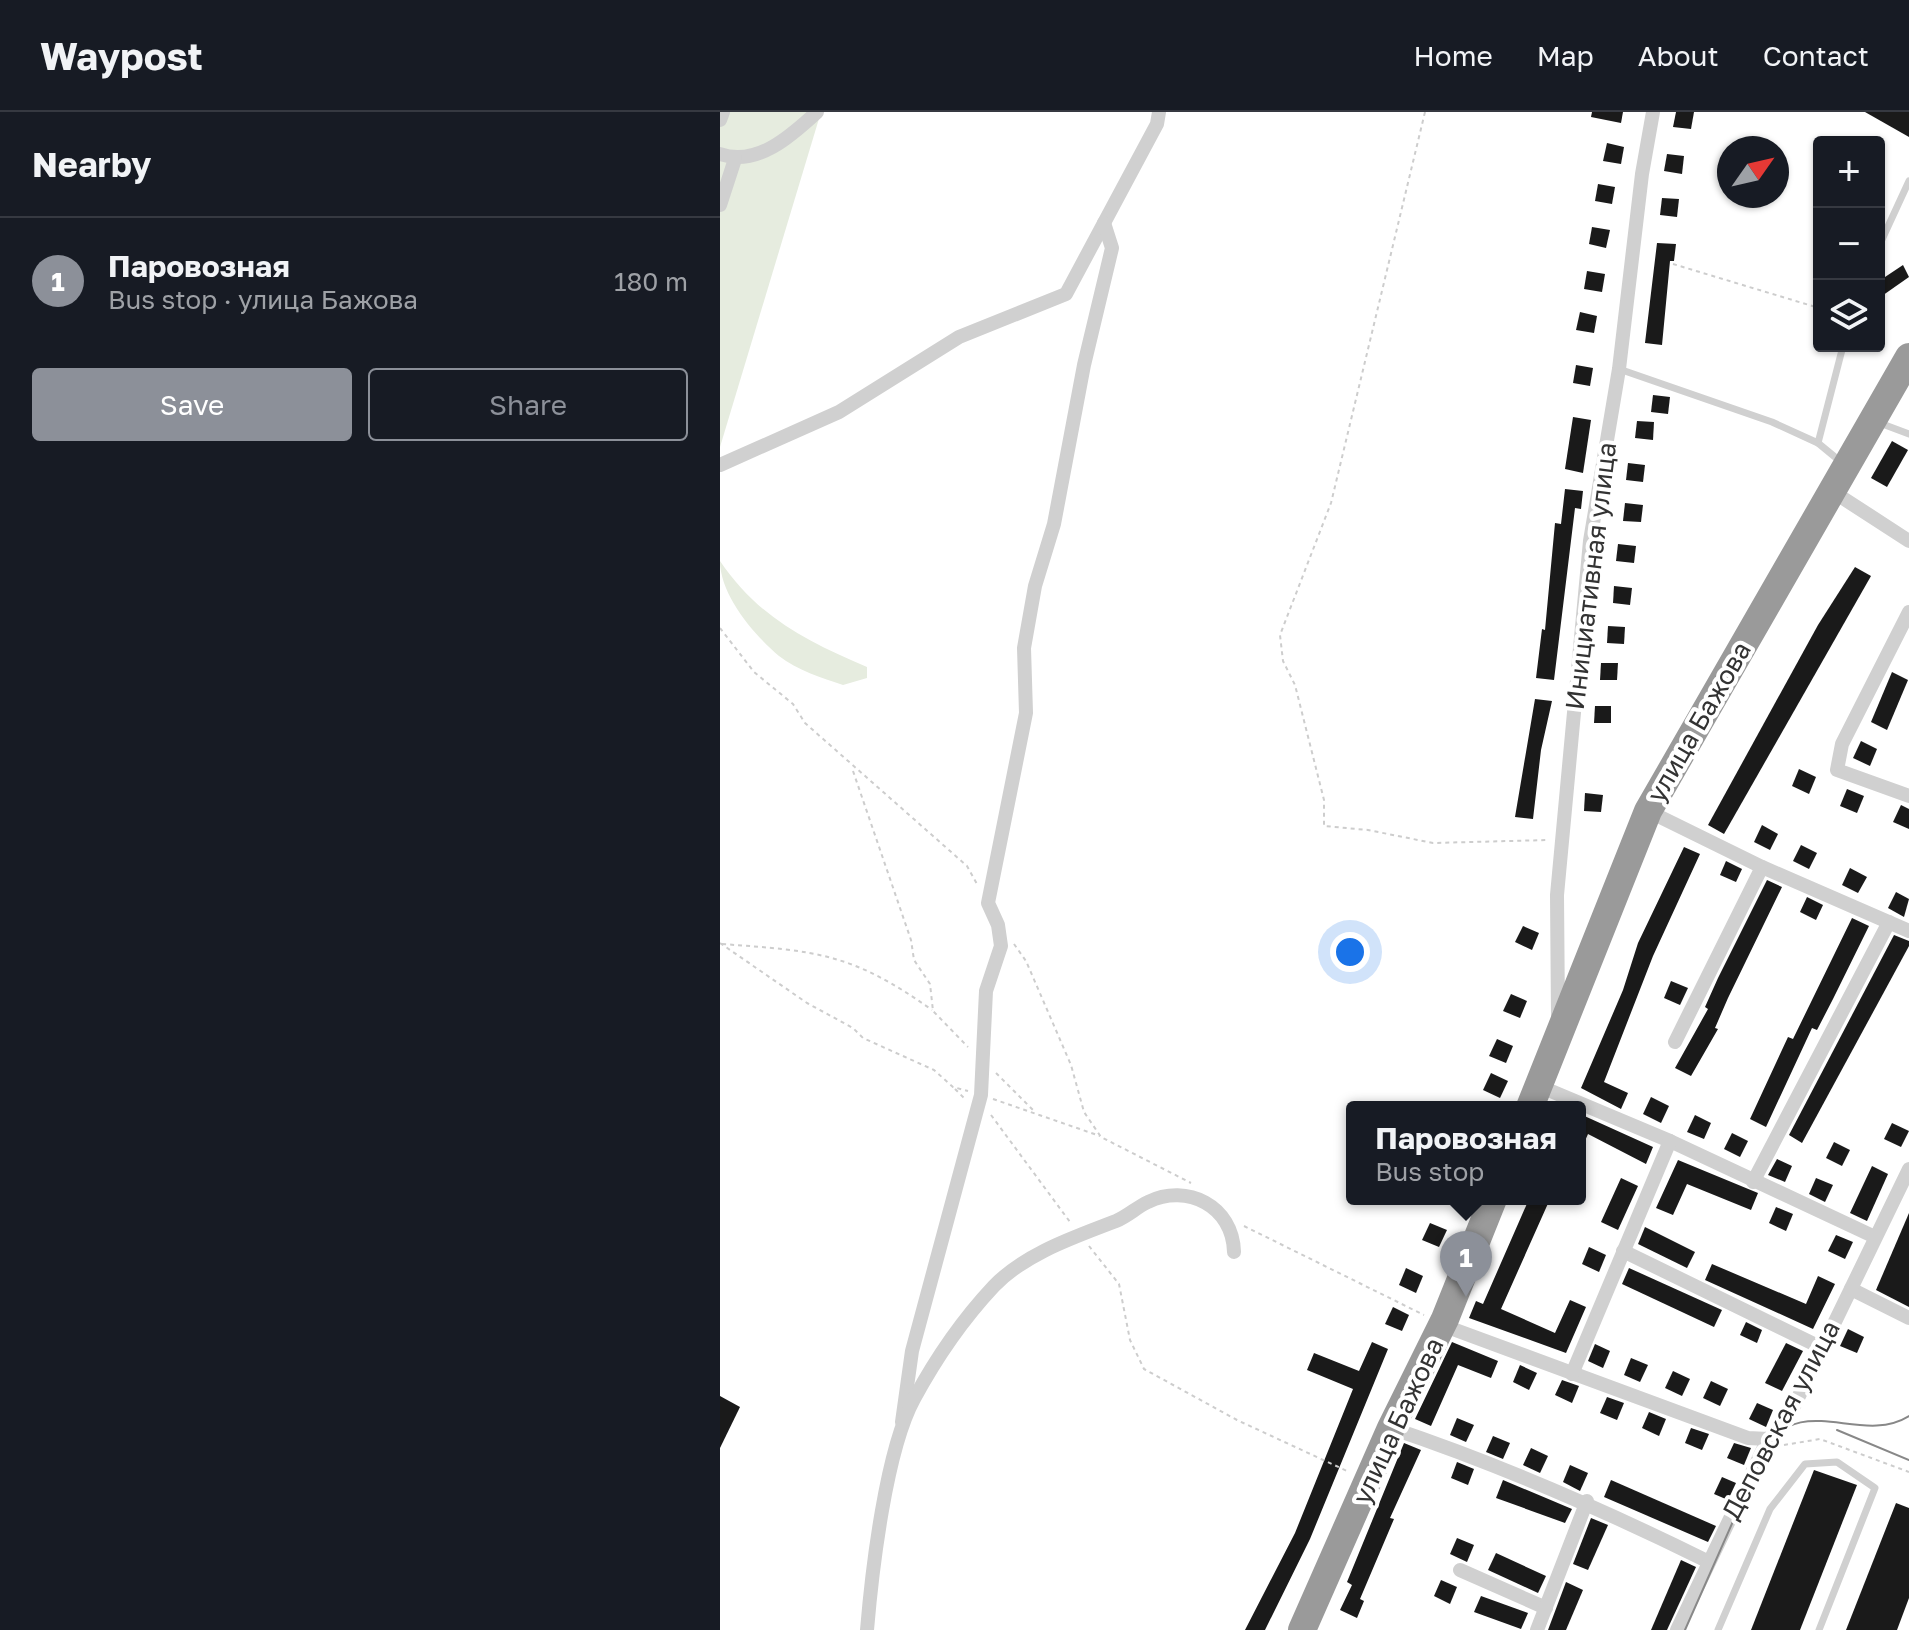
<!DOCTYPE html>
<meta charset="utf-8">
<style>
body{margin:0;font-family:"Golos Text",sans-serif;background:#20242c;color:#f1f3f6}
.controls{position:absolute;right:24px;top:24px;display:grid;overflow:hidden;border-radius:8px;box-shadow:0 2px 6px #0004}
.controls button{width:72px;height:72px;display:grid;place-items:center;padding:0;border:0;border-bottom:2px solid #363941;background:#171b24;color:#f1f3f6;font:40px sans-serif}
.compass{position:absolute;left:997px;top:24px;width:72px;height:72px;border-radius:50%;background:#171b24;box-shadow:0 2px 6px #0004;rotate:56deg}
.you{position:absolute;left:630px;top:840px;width:28px;height:28px;margin:-20px;border:6px solid #fff;border-radius:50%;background:#1a73e8;box-shadow:0 0 0 12px #1a73e833}
.badge{display:grid;place-items:center;width:52px;height:52px;border-radius:50%;background:#8c9099;color:#fff;font-size:26px;font-weight:700}
.pin{position:absolute;translate:-50% -66px;filter:drop-shadow(0 2px 4px #0008)}
.pin::after{content:'';position:absolute;top:42px;width:28px;height:24px;background:inherit;clip-path:polygon(0 0,100% 0,50% 100%)}
.popup{position:absolute;left:626px;top:989px;width:240px;height:104px;box-sizing:border-box;display:grid;place-content:center;border-radius:8px;background:#171b24;filter:drop-shadow(0 2px 6px #0005);font-size:26px;white-space:nowrap;color:#9ea1a6}
.popup b{font-size:30px;color:#f1f3f6}
.popup::after{content:'';position:absolute;left:50%;top:100%;margin-left:-16px;border:16px solid transparent;border-top-color:#171b24}
.list{margin:0;padding:0;list-style:none}
h2{display:flex;justify-content:space-between;align-items:center;height:104px;margin:0;padding:0 32px;font-size:34px}
h2 small{font-size:26px;font-weight:400;color:#9ea1a6}
.list li{display:grid;grid-template-columns:52px 1fr auto;gap:24px;align-items:center;box-sizing:border-box;height:128px;padding:0 32px;border-top:2px solid #363941}
.list b{display:block;font-size:30px;white-space:nowrap}
.list p{margin:0;font-size:26px;white-space:nowrap;color:#9ea1a6}
.list em{font-size:26px;font-style:normal;color:#9ea1a6}
.actions{display:flex;gap:16px;padding:24px 32px}
.actions a{flex:1;padding:18px 0;border:2px solid #8c9099;border-radius:8px;text-align:center;font-size:28px;color:#8c9099}
.actions .main{background:#8c9099;color:#fff}
.icon{flex:none;width:44px;height:44px;fill:none;stroke:currentColor;stroke-width:2;stroke-linecap:round;stroke-linejoin:round}
.map{position:relative;flex:none;width:1189px;height:1518px;overflow:hidden}
header{display:flex;align-items:center;gap:48px;box-sizing:border-box;height:112px;padding:0 40px;background:#171b24;border-bottom:2px solid #363941}
header strong{font-size:38px}
nav{display:flex;gap:44px;margin-inline-start:auto;font-size:28px}
main{display:flex}
aside{flex:1;background:#171b24}
.map>svg:first-child{display:block}
.green{fill:#e6ecdf}
.building{fill:#1a1a1a}
.lines{fill:none;stroke-linecap:round;stroke-linejoin:round}
.path{stroke:#cdcdcd;stroke-width:2;stroke-dasharray:4 4;stroke-linecap:butt}
.lane{stroke:#d0d0d0;stroke-width:7}
.street{stroke:#d0d0d0;stroke-width:14}
.highway{stroke:#9a9a9a;stroke-width:28}
.tram{stroke:#888;stroke-width:2}
.labels{text-anchor:middle;stroke-width:8;stroke-linejoin:round;paint-order:stroke}
.street-label{font-size:26px;fill:#333;stroke:#fff}
</style>
<header>
<strong>Waypost</strong>
<nav><a>Home</a><a>Map</a><a>About</a><a>Contact</a></nav>
</header>
<main>
<aside>
<h2>Nearby<small></small></h2>
<ul class="list">
<li><span class="badge">1</span><div><b>Паровозная</b><p>Bus stop · улица Бажова</p></div><em>180 m</em></li>
</ul>
<div class="actions"><a class="main">Save</a><a>Share</a></div>
</aside>
<div class="map">
<svg width="1189" height="1518" viewBox="0 0 1189 1518">
<rect width="100%" height="100%" fill="#fff"/>
<g class="green">
<polygon points="0,0 101,0 0,335"/>
<path d="M0,449C38,505 86,529 147,555V566L123,573C102,566 77,558 59,544C34,523 0,483 0,449Z"/>
</g>
<g class="building">
<polygon points="872,0 903,0 901,11 871,5"/>
<polygon points="956,0 974,0 971,17 953,15"/>
<polygon points="1145,0 1189,0 1189,25"/>
<polygon points="887,31 904,35 901,52 883,49"/>
<polygon points="947,42 964,44 962,62 944,59"/>
<polygon points="878,72 895,75 892,92 875,89"/>
<polygon points="942,86 959,87 957,105 940,103"/>
<polygon points="872,115 890,118 886,136 869,132"/>
<polygon points="937,131 956,132 954,149 950,149 942,233 925,231"/>
<polygon points="1183,153 1189,165 1159,186 1159,169"/>
<polygon points="867,159 885,162 882,180 864,177"/>
<polygon points="860,200 877,204 874,221 856,218"/>
<polygon points="856,253 873,256 870,274 853,271"/>
<polygon points="933,283 950,285 948,302 931,300"/>
<polygon points="853,305 871,308 863,361 845,357"/>
<polygon points="917,309 934,310 933,328 915,326"/>
<polygon points="1172,329 1188,338 1167,375 1151,366"/>
<polygon points="908,351 925,353 923,370 906,368"/>
<polygon points="845,377 863,379 861,397 855,396 834,568 816,566 822,517 825,518 835,411 841,412"/>
<polygon points="905,391 923,393 921,410 903,409"/>
<polygon points="898,432 916,434 914,451 896,449"/>
<polygon points="1135,455 1151,464 1004,722 988,713 1098,513"/>
<polygon points="894,474 912,476 910,493 893,491"/>
<polygon points="888,514 905,515 904,532 887,531"/>
<polygon points="881,551 898,551 897,568 880,568"/>
<polygon points="1172,560 1188,568 1167,618 1151,610"/>
<polygon points="815,587 832,589 821,638 813,707 795,705"/>
<polygon points="875,594 891,594 891,611 874,611"/>
<polygon points="1141,629 1157,637 1150,654 1133,646"/>
<polygon points="1079,657 1096,665 1089,682 1072,674"/>
<polygon points="1127,677 1144,684 1137,701 1120,694"/>
<polygon points="865,681 883,683 881,700 864,699"/>
<polygon points="1181,693 1189,697 1189,717 1173,710"/>
<polygon points="1042,713 1058,722 1050,738 1034,730"/>
<polygon points="1081,733 1097,741 1089,757 1073,749"/>
<polygon points="964,735 980,742 933,844 884,970 908,981 901,997 861,976 903,878 918,831"/>
<polygon points="1006,749 1022,757 1016,770 1000,763"/>
<polygon points="1130,756 1147,765 1138,781 1122,773"/>
<polygon points="1047,768 1062,775 1008,886 995,916 998,917 971,964 955,956 988,897 985,895 998,866"/>
<polygon points="1176,780 1189,787 1184,805 1168,796"/>
<polygon points="1087,785 1103,793 1096,808 1080,800"/>
<polygon points="1132,806 1149,814 1113,887 1097,918 1092,916 1046,1015 1030,1007 1068,925 1073,927"/>
<polygon points="803,814 819,821 812,838 795,830"/>
<polygon points="1174,823 1189,829 1189,834 1082,1031 1069,1023"/>
<polygon points="951,869 968,876 960,893 944,886"/>
<polygon points="791,882 807,889 800,906 783,899"/>
<polygon points="777,927 793,934 786,951 769,944"/>
<polygon points="771,961 788,969 780,986 763,978"/>
<polygon points="931,985 949,994 941,1011 923,1002"/>
<polygon points="860,1002 933,1035 926,1052 868,1022 860,1040"/>
<polygon points="975,1003 991,1011 984,1027 967,1020"/>
<polygon points="1172,1011 1189,1019 1181,1035 1164,1027"/>
<polygon points="1012,1021 1028,1029 1020,1045 1004,1037"/>
<polygon points="1114,1030 1130,1038 1122,1054 1106,1046"/>
<polygon points="1057,1047 1072,1054 1065,1070 1048,1063"/>
<polygon points="958,1048 1038,1081 1031,1098 967,1072 953,1103 936,1096"/>
<polygon points="1152,1054 1168,1062 1147,1109 1130,1101"/>
<polygon points="901,1066 918,1074 898,1118 881,1110"/>
<polygon points="1096,1066 1113,1073 1105,1090 1089,1082"/>
<polygon points="809,1087 830,1087 781,1197 835,1221 850,1188 866,1195 846,1241 749,1206 756,1189 763,1192"/>
<polygon points="1056,1095 1073,1102 1066,1119 1049,1111"/>
<polygon points="1189,1101 1189,1195 1156,1178"/>
<polygon points="710,1111 727,1118 719,1135 702,1128"/>
<polygon points="925,1115 975,1140 967,1156 918,1132"/>
<polygon points="1116,1123 1133,1130 1125,1147 1108,1139"/>
<polygon points="869,1135 886,1143 879,1160 862,1152"/>
<polygon points="992,1152 1086,1192 1098,1164 1115,1172 1093,1217 985,1168"/>
<polygon points="686,1156 703,1164 696,1181 679,1173"/>
<polygon points="909,1156 1002,1198 994,1215 902,1172"/>
<polygon points="673,1195 689,1203 682,1219 665,1212"/>
<polygon points="1026,1210 1042,1218 1037,1231 1020,1223"/>
<polygon points="1128,1217 1144,1225 1137,1241 1120,1234"/>
<polygon points="652,1230 668,1237 590,1427 545,1518 525,1518 575,1421 633,1277 587,1258 594,1241 639,1259"/>
<polygon points="732,1230 778,1249 771,1266 738,1253 711,1314 695,1307"/>
<polygon points="1066,1231 1083,1239 1062,1279 1045,1271"/>
<polygon points="875,1232 890,1239 883,1256 868,1249"/>
<polygon points="911,1246 928,1253 920,1270 904,1263"/>
<polygon points="800,1253 817,1261 809,1278 793,1270"/>
<polygon points="953,1259 970,1267 962,1284 945,1276"/>
<polygon points="842,1268 859,1274 852,1291 835,1283"/>
<polygon points="991,1269 1008,1277 1000,1294 983,1286"/>
<polygon points="0,1284 20,1295 0,1336"/>
<polygon points="887,1285 904,1291 897,1308 880,1301"/>
<polygon points="1037,1291 1053,1298 1046,1315 1029,1307"/>
<polygon points="929,1300 946,1307 939,1324 922,1316"/>
<polygon points="737,1306 754,1313 746,1330 730,1323"/>
<polygon points="971,1316 989,1322 982,1338 965,1331"/>
<polygon points="773,1324 790,1331 783,1347 766,1340"/>
<polygon points="684,1331 701,1338 670,1406 674,1407 640,1487 644,1489 637,1506 620,1498 632,1473 627,1470"/>
<polygon points="1014,1331 1031,1336 1024,1353 1007,1346"/>
<polygon points="811,1336 828,1344 820,1361 803,1353"/>
<polygon points="737,1350 754,1357 748,1373 731,1366"/>
<polygon points="850,1353 868,1361 860,1379 843,1370"/>
<polygon points="1094,1358 1137,1373 1080,1518 1031,1518"/>
<polygon points="1002,1365 1016,1371 1008,1388 994,1382"/>
<polygon points="783,1368 852,1397 845,1411 776,1386"/>
<polygon points="891,1368 996,1414 988,1430 884,1385"/>
<polygon points="1176,1391 1189,1396 1189,1486 1177,1518 1126,1518"/>
<polygon points="871,1406 888,1413 868,1458 853,1452"/>
<polygon points="737,1426 754,1433 747,1450 730,1442"/>
<polygon points="776,1441 826,1464 818,1481 768,1458"/>
<polygon points="961,1448 976,1455 947,1518 931,1518"/>
<polygon points="721,1468 737,1475 730,1492 714,1484"/>
<polygon points="846,1470 863,1478 846,1518 828,1518"/>
<polygon points="761,1484 808,1501 801,1517 754,1500"/>
</g>
<g class="lines">
<g class="path">
<polyline points="705,0 611,391 560,523 563,549 575,573 604,688 604,714 648,718 713,731 828,728"/>
<polyline points="953,152 1099,196"/>
<polyline points="0,516 34,560 73,592 85,611 247,754 257,772"/>
<polyline points="133,659 191,828 194,848 210,872 213,899 248,935"/>
<polyline points="0,831 87,891 133,916 143,926 214,958 233,975 248,979"/>
<path d="M2,832C97,839 132,841 212,898"/>
<polyline points="294,832 306,849 351,953 364,1000 381,1025 471,1071"/>
<polyline points="276,961 314,999"/>
<polyline points="235,977 245,987"/>
<polyline points="273,987 380,1024"/>
<polyline points="271,1003 350,1110"/>
<polyline points="524,1114 704,1203"/>
<polyline points="369,1134 399,1172 410,1228 424,1257 517,1308 627,1359"/>
<polyline points="1064,1333 1100,1327 1189,1360"/>
</g>
<g class="lane">
<polyline points="1159,134 1189,69"/>
<polyline points="899,257 1052,310 1098,331"/>
<polyline points="1157,310 1189,322"/>
<polyline points="1121,350 1098,331 1123,234"/>
<polyline points="998,1518 1050,1397 1085,1352 1117,1350 1155,1376 1099,1518"/>
</g>
<g class="street">
<polyline points="0,8 3,0"/>
<path d="M0,42C37,55 71,24 97,0"/>
<polyline points="0,93 15,47"/>
<polyline points="0,353 119,300 239,225 346,182 437,12 439,0"/>
<polyline points="1112,379 1189,429"/>
<polyline points="1189,500 1122,632 1117,658 1189,684"/>
<polyline points="928,699 1042,755 1189,819"/>
<polyline points="838,905 837,783 870,429 899,257 922,62 933,0"/>
<polyline points="955,930 1042,755"/>
<polyline points="819,974 950,1029 1155,1125"/>
<polyline points="1033,1070 1169,810"/>
<polyline points="903,1139 1100,1235"/>
<polyline points="1131,1177 1189,1206"/>
<polyline points="722,1213 1028,1326 1048,1327"/>
<polyline points="852,1262 950,1029"/>
<polyline points="182,1310 192,1239 261,983 266,879 281,834 278,813 268,791 306,601 304,536 315,474 334,412 364,253 392,136 384,111"/>
<path d="M671,1316C781,1353 884,1398 987,1449"/>
<polyline points="740,1458 826,1496"/>
<path d="M147,1518C152,1458 166,1338 194,1287C215,1248 244,1206 274,1174C306,1141 355,1125 396,1109C408,1104 417,1095 428,1090C467,1071 513,1094 514,1140"/>
<polyline points="817,1518 867,1389"/>
<polyline points="957,1518 1048,1327 1066,1310 1078,1286 1189,1057"/>
</g>
<g class="highway">
<polyline points="810,995 928,699 1189,245"/>
<polyline points="582,1518 671,1316 725,1207 773,1087"/>
</g>
<g class="tram">
<polyline points="1117,1318 1189,1348"/>
<path d="M965,1518L1045,1337C1081,1279 1141,1334 1189,1304"/>
</g>
</g>
<g class="labels">
<g class="street-label">
<text transform="translate(871 464) rotate(-83)" y="9">Инициативная улица</text>
<text transform="translate(979 610) rotate(-60)" y="9">улица Бажова</text>
<text transform="translate(1061 1308) rotate(-62)" y="9">Деповская улица</text>
<text transform="translate(678 1309) rotate(-65)" y="9">улица Бажова</text>
</g>
</g>
</svg>
<div class="controls">
<button>+</button>
<button>−</button>
<button><svg class="icon" aria-label="layers" viewBox="0 0 24 24"><path d="M12 4l9 5-9 5-9-5zM3 14l9 5 9-5"/></svg></button>
</div>
<svg class="compass" viewBox="-18 -18 36 36"><path d="M0-13l5 13h-10z" fill="#e53935"/><path d="M0 13l5-13h-10z" fill="#9ea1a6"/></svg>
<div class="you"></div>
<div class="pin badge" style="left:746px;top:1185px">1</div>
<div class="popup"><b>Паровозная</b>Bus stop</div>
</div>
</main>
